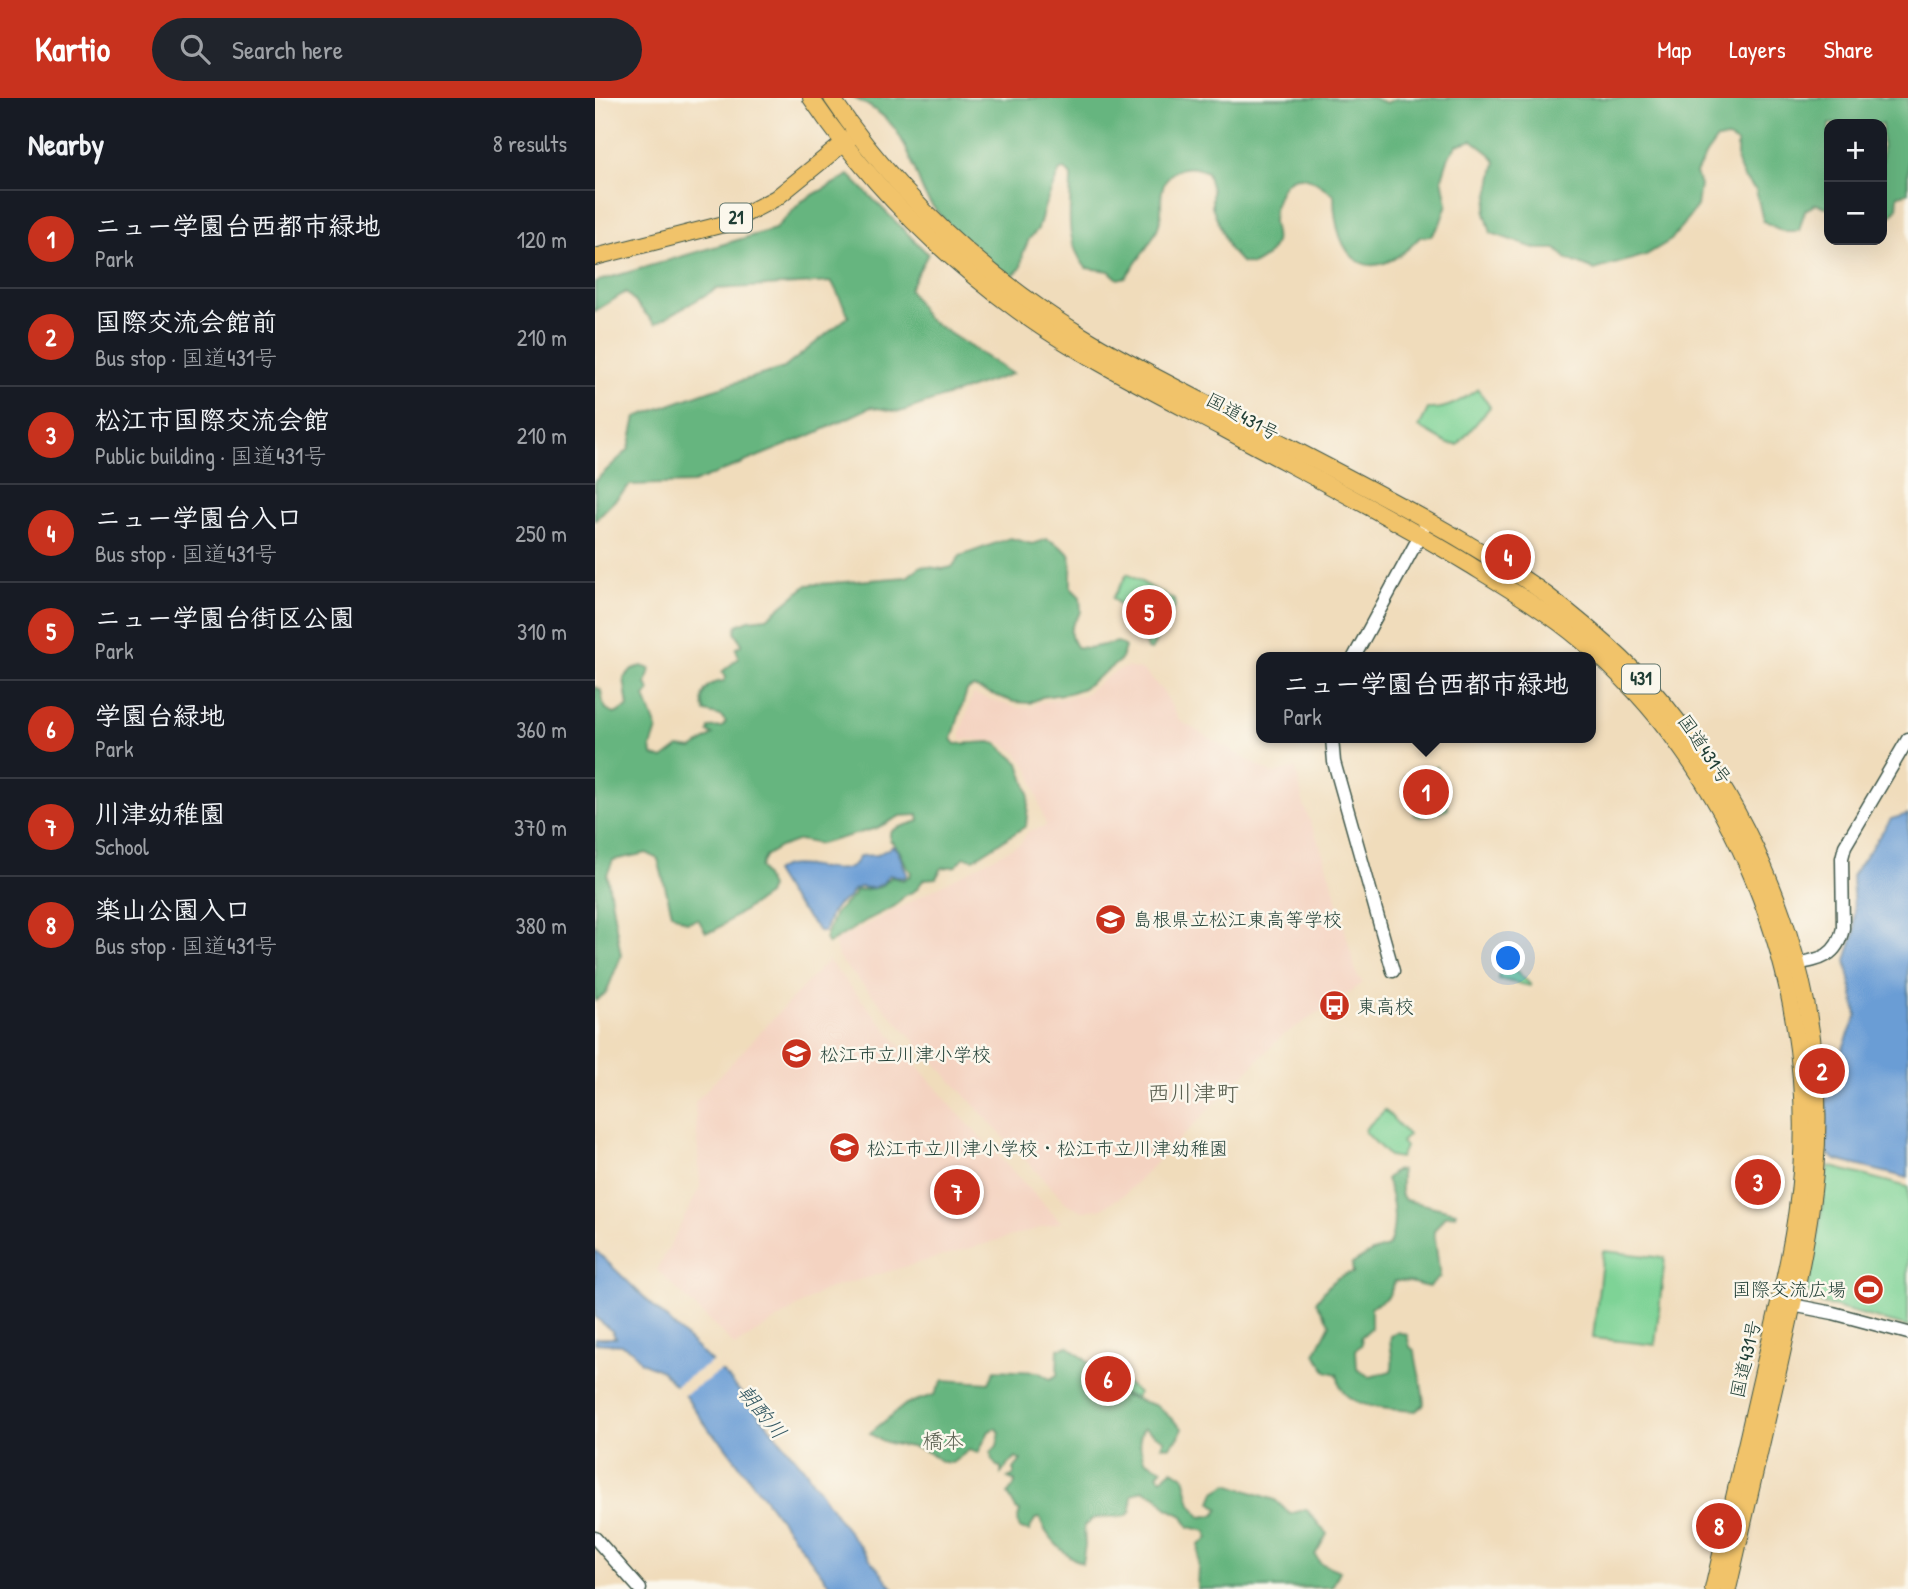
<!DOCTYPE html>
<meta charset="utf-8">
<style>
body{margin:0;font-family:"Patrick Hand","Klee One",sans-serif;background:#20242c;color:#f1f3f6}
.controls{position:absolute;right:21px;top:21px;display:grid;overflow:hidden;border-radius:14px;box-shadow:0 7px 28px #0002}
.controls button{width:63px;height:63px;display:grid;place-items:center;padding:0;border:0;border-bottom:2px solid #363941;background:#171b24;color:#f1f3f6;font:35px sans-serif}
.you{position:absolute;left:914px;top:861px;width:24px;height:24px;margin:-18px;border:5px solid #fff;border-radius:50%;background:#1a73e8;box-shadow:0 0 0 10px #1a73e833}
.badge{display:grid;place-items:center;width:46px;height:46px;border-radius:50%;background:#c8321e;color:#fff;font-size:23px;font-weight:700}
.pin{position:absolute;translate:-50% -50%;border:4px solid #fff;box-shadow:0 2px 7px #0006}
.popup{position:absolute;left:661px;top:554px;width:340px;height:91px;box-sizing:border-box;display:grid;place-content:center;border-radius:14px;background:#171b24;filter:drop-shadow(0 2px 5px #0005);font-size:23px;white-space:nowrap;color:#9ea1a6}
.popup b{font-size:26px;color:#f1f3f6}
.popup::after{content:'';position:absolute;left:50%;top:100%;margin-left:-14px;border:14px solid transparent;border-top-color:#171b24}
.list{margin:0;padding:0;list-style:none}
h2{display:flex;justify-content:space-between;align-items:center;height:91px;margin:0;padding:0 28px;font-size:30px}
h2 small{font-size:23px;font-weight:400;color:#9ea1a6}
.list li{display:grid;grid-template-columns:46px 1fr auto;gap:21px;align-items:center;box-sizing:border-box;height:98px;padding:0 28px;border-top:2px solid #363941}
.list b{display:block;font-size:26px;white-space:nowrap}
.list p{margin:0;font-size:23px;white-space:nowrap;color:#9ea1a6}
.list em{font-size:23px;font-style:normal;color:#9ea1a6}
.icon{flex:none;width:38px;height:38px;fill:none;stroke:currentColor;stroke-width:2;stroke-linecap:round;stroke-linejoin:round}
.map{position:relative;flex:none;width:1313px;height:1491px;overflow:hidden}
header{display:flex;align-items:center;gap:42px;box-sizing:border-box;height:98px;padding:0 35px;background:#c8321e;color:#fff}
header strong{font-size:33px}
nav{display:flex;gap:38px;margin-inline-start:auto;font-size:24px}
.search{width:490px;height:63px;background:#20242c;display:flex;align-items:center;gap:18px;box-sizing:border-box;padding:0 24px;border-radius:38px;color:#9ea1a6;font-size:26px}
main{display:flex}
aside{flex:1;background:#171b24}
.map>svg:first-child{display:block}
.built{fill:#f4d3c1}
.green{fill:#7ed396;stroke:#4e8865;stroke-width:2}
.forest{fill:#66b57f;stroke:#42795a;stroke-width:2}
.water{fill:#6a9dd5;stroke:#446d84;stroke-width:2}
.pier{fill:#f0dcbb}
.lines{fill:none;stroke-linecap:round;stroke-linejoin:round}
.tertiary-casing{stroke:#3e5548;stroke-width:15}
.primary-casing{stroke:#3e5548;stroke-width:18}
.trunk-casing{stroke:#3e5548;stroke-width:18}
.tertiary{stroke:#fff;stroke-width:12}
.primary{stroke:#f1c36a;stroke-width:16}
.trunk{stroke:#f1c36a;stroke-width:16}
.labels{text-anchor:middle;stroke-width:5;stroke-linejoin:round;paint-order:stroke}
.shield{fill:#fbf7ec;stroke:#61756b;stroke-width:2}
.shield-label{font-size:18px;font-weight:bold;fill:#1f3d34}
.street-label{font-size:19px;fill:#1f3d34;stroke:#fbf7ec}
.poi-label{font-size:19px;fill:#1f3d34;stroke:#fbf7ec;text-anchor:start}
.water-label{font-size:21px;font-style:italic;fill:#365a64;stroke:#fbf7ec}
.neighbourhood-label{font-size:21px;fill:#5b6051;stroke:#fbf7ec}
.quarter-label{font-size:23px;fill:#5b6051;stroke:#fbf7ec}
</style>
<header>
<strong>Kartio</strong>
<div class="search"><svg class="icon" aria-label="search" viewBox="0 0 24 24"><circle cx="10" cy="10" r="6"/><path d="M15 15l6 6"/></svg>Search here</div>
<nav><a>Map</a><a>Layers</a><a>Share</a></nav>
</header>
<main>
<aside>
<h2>Nearby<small>8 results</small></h2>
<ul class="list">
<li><span class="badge">1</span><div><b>ニュー学園台西都市緑地</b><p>Park</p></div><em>120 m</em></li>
<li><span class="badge">2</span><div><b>国際交流会館前</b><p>Bus stop · 国道431号</p></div><em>210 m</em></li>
<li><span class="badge">3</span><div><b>松江市国際交流会館</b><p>Public building · 国道431号</p></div><em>210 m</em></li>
<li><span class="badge">4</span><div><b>ニュー学園台入口</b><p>Bus stop · 国道431号</p></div><em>250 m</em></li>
<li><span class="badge">5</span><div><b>ニュー学園台街区公園</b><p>Park</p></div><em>310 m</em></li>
<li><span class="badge">6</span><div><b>学園台緑地</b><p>Park</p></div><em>360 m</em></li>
<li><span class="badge">7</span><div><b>川津幼稚園</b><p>School</p></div><em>370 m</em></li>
<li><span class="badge">8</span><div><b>楽山公園入口</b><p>Bus stop · 国道431号</p></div><em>380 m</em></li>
</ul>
</aside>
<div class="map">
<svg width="1313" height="1491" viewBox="0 0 1313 1491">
<rect width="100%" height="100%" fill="#fbf7ec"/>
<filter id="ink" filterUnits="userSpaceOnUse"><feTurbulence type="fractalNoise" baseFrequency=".0143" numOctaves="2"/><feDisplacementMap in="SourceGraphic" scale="14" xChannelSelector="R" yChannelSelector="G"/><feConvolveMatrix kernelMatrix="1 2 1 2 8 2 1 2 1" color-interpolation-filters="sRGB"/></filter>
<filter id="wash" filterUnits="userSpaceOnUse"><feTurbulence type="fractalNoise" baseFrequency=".00686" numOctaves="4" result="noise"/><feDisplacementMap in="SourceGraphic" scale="28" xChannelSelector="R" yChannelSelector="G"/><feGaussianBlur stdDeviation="1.57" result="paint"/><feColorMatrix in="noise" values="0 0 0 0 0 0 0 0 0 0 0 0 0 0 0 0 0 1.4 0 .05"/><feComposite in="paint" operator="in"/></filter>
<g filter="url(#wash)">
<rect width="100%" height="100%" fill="#f0dcbb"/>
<g class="built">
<polygon points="532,569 549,573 568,593 585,623 678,676 701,670 709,708 725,747 741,797 762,878 768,885 686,939 529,1097 505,1111 488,1113 471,1105 399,1029 244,861 239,844 426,745 433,733 451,728 434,671 420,653 402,643 366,641 366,633 378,596 423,610 438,609 444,604 488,597 519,574"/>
<polygon points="233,862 359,1011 466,1124 229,1192 140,1248 62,1172 105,1089 100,1004"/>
</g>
<g class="green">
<path d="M883,291L895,309L863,347L853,346L824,329L833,311C853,312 867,302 883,291Z"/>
<polygon points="532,476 579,502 580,509 556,552 552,551 544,527 518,500"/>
<polygon points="842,669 853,711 826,719 820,717 810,678"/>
<polygon points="904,857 936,887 935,888 903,881 906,866"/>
<polygon points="790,1012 813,1037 806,1044 810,1049 805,1060 794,1058 770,1034 771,1030"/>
<polygon points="1233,1068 1313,1089 1313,1229 1225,1205 1212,1193 1223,1137"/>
<polygon points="1008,1153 1070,1160 1060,1247 998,1240"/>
<polygon points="513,1269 543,1295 541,1299 495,1289 505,1271"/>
</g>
<g class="forest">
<path d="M259,0H778L791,5L800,1L814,0H1313V95L1303,97L1302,111L1295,119L1288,121L1287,26H1234V110L1221,106L1210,112L1204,133H1187L1168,123L1161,92L1149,80L1142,64V45L1133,40L1122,41L1111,56L1101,75L1105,87L1102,108L1076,142L1051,157L999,172L972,161L961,151H942L896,135L890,115L901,64L895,56L877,42L862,47L854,58L847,80L852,106L845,126L836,138L825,139C774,194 739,162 739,97C730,91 717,79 705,79C685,79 679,107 678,122C678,129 682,138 680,144C677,156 667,162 657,167L646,164L634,151L617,108V92L612,74C594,65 575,69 568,89C564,100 568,112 565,122C562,139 541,163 531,179L523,181L514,173L491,170C468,140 476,114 476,78L470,71L465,72L450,107L443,131L434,141L428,155L426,170L416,179L405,177C380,153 353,130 333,102C327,93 324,82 320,72C306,35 296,17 259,0Z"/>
<polygon points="254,77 333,156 314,191 331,220 417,276 305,314 276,309 221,335 98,385 35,387 0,422 0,383 34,351 41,319 116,292 189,270 254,218 237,184 121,191 60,226 31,194 0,213 0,184 180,131 207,103"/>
<path d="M415,440L437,446L452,441C483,457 475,458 476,490L485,499L486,514C476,528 471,533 481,549L494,550L523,544L530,549L526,562L488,590L474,595L447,599L435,605L419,604L378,589L372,592L357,641L361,646L395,644L402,646L424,665L434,696L431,728L379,761L369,759L361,768L347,770L341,780L329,781L321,792L309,798L300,808L272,822L233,846L230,841L240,815L258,798L260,793L286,789L296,779L308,782L315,778L316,774C306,764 310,755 295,742V734L302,730L324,723L323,717L305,718L282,730L225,746L204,742L185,749L170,758L165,769L175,789L172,797L120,832L111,834L103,821L92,824L77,815L63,761L52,755L18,762L12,777L26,858L11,895L0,903V589L6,592C7,603 8,613 20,616L33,609L29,580L37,571L47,568L55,571L51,586L55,593L50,599L62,631L56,649L57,657L68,661L84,649L97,651L118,637L113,634L114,630L127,629L131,624L126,618L110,614C103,598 110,584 129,583L131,579L127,574L144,560L141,551L147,546L140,534L142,527L154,522L172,520L212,487L312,479L326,468L348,471L357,469L365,458Z"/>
<path d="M806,1072V1096L810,1102L861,1114L860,1117L850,1118L839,1133L845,1179L834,1189C821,1187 813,1181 800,1183L793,1199L776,1209V1230L766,1239L767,1246L761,1252L762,1271L775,1279L796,1273C801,1262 793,1250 796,1238L803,1234L812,1237L815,1249L820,1253C822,1272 828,1288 829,1306L821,1313C801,1312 759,1311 747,1292C744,1288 744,1281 742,1276L731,1273L720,1256L735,1226L721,1204C730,1192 741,1175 758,1175L757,1166L777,1154L793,1149C803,1128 799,1102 791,1081L800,1073Z"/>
<path d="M473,1248L502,1271L492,1290L537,1300L562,1308L587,1330L584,1339L574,1349L566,1348L569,1342L549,1330C542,1341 545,1349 549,1362L567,1371L562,1377L566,1381L577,1372L589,1378L596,1406L606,1419L620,1417L624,1411L616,1404L620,1394L633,1386L680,1402L695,1416L711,1411L732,1436L720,1457L725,1465L745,1473L737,1489L602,1491L604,1447L613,1440L611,1433L594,1429L588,1418L572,1410L562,1398L547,1392L537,1397L536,1414L531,1418L499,1420L489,1428L490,1447L487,1465C471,1459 448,1436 445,1420L440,1421L434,1433L425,1431L422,1424L425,1413L421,1411L413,1396L420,1386V1383L413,1380L419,1377V1371L426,1362L421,1359L406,1375V1369L402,1368L397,1361L396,1354L402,1348L405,1334L400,1330L394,1333L383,1355L374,1352L357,1365C340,1364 345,1360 333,1354C312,1344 296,1352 275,1335L311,1306L339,1297L348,1282L394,1285L400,1272L443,1274L455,1281L462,1277L463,1251Z"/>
</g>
<g class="water">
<polygon points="1313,716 1313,1080 1241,1062 1232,1055 1231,981 1237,976 1262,917 1251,862 1260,834 1257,778 1296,721"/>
<path d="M298,748L303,753L312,776L309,780L294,777L287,786L278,790L264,789L258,792L254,799L242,807L236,815L229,834L224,833L193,797L179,774C200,756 238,781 258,767C261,765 263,761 265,758L282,757Z"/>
<polygon points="0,1152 135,1282 208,1369 248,1427 299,1491 238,1491 126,1343 116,1334 90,1298 67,1273 46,1264 38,1253 27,1247 0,1245 0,1240 21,1240 17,1233 0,1219"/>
</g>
<polygon class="pier" points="120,1262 129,1271 86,1299 77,1290"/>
</g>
<g filter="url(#ink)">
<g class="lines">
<defs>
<g id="tertiary">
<polyline points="759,559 828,432"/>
<polyline points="737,640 739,664 798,873"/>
<path d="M1195,867C1222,862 1242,861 1248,830L1247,760L1250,748L1313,641"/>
<polyline points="1192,1206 1238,1215 1313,1235"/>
<polyline points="0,1440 45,1491"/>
</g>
<polyline id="primary" points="0,159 133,125 181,100 261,35"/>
<g id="trunk">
<path d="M216,0C273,84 340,152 422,212C483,257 561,295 629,331C710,375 793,417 872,465C911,489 952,513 987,543C1138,670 1221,877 1206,1074C1201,1139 1184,1205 1169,1269C1152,1343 1135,1417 1118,1491"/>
<path d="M237,0C302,97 388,176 486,237C539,270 597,297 652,327C725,365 799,402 870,444C898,461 927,478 953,498C999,533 1046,574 1081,621C1180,749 1235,912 1220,1074C1214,1140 1198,1205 1184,1269C1167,1343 1150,1417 1133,1491"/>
</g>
</defs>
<use href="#tertiary" class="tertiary-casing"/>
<use href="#primary" class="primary-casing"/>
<use href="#trunk" class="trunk-casing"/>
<use href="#tertiary" class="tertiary"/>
<use href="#primary" class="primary"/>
<use href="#trunk" class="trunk"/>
</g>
</g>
<defs>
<symbol id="school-disc" viewBox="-11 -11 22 22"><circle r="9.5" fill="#c8321e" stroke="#fbf7ec"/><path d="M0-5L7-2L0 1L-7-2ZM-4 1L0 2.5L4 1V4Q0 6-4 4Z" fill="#fff"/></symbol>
<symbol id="bus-disc" viewBox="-11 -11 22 22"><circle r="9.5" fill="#c8321e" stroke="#fbf7ec"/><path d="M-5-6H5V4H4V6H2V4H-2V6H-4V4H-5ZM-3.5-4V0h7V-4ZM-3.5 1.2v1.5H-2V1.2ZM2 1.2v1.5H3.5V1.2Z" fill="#fff"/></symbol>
<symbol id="stadium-disc" viewBox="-11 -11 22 22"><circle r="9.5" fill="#c8321e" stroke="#fbf7ec"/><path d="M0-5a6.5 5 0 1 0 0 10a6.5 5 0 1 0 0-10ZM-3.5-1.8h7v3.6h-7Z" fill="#fff"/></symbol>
</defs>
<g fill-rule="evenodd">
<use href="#school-disc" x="498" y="804" width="35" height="35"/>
<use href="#bus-disc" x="722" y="890" width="35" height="35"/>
<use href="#school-disc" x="184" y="938" width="35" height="35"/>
<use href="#school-disc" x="232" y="1032" width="35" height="35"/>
<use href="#stadium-disc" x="1256" y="1174" width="35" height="35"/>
</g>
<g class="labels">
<g class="shield">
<rect x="125" y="105.5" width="32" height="29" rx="5"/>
<rect x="1027" y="566.5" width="38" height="29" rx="5"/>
</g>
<g class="shield-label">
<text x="141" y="126">21</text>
<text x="1046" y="587">431</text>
</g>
<g class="street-label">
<text transform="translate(648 318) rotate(28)" y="7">国道431号</text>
<text transform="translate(1110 651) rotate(56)" y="7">国道431号</text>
<text transform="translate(1150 1261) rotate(-77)" y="7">国道431号</text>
</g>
<g class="poi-label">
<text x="538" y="828">島根県立松江東高等学校</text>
<text x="762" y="915">東高校</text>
<text x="225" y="963">松江市立川津小学校</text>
<text x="272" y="1057">松江市立川津小学校・松江市立川津幼稚園</text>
<text x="1251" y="1198" text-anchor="end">国際交流広場</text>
</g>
<g class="water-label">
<text transform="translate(167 1314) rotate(51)" y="7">朝酌川</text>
</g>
<g class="neighbourhood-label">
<text x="348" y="1350">橋本</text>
</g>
<g class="quarter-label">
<text x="598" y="1003">西川津町</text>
</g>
</g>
</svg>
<div class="controls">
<button>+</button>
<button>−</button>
</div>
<div class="you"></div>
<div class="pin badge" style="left:831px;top:694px">1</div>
<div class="popup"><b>ニュー学園台西都市緑地</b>Park</div>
<div class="pin badge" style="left:1227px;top:973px">2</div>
<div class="pin badge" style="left:1163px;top:1084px">3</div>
<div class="pin badge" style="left:913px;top:459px">4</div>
<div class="pin badge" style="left:554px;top:514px">5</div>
<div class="pin badge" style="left:513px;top:1281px">6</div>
<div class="pin badge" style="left:362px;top:1094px">7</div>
<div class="pin badge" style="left:1124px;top:1428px">8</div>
</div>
</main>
